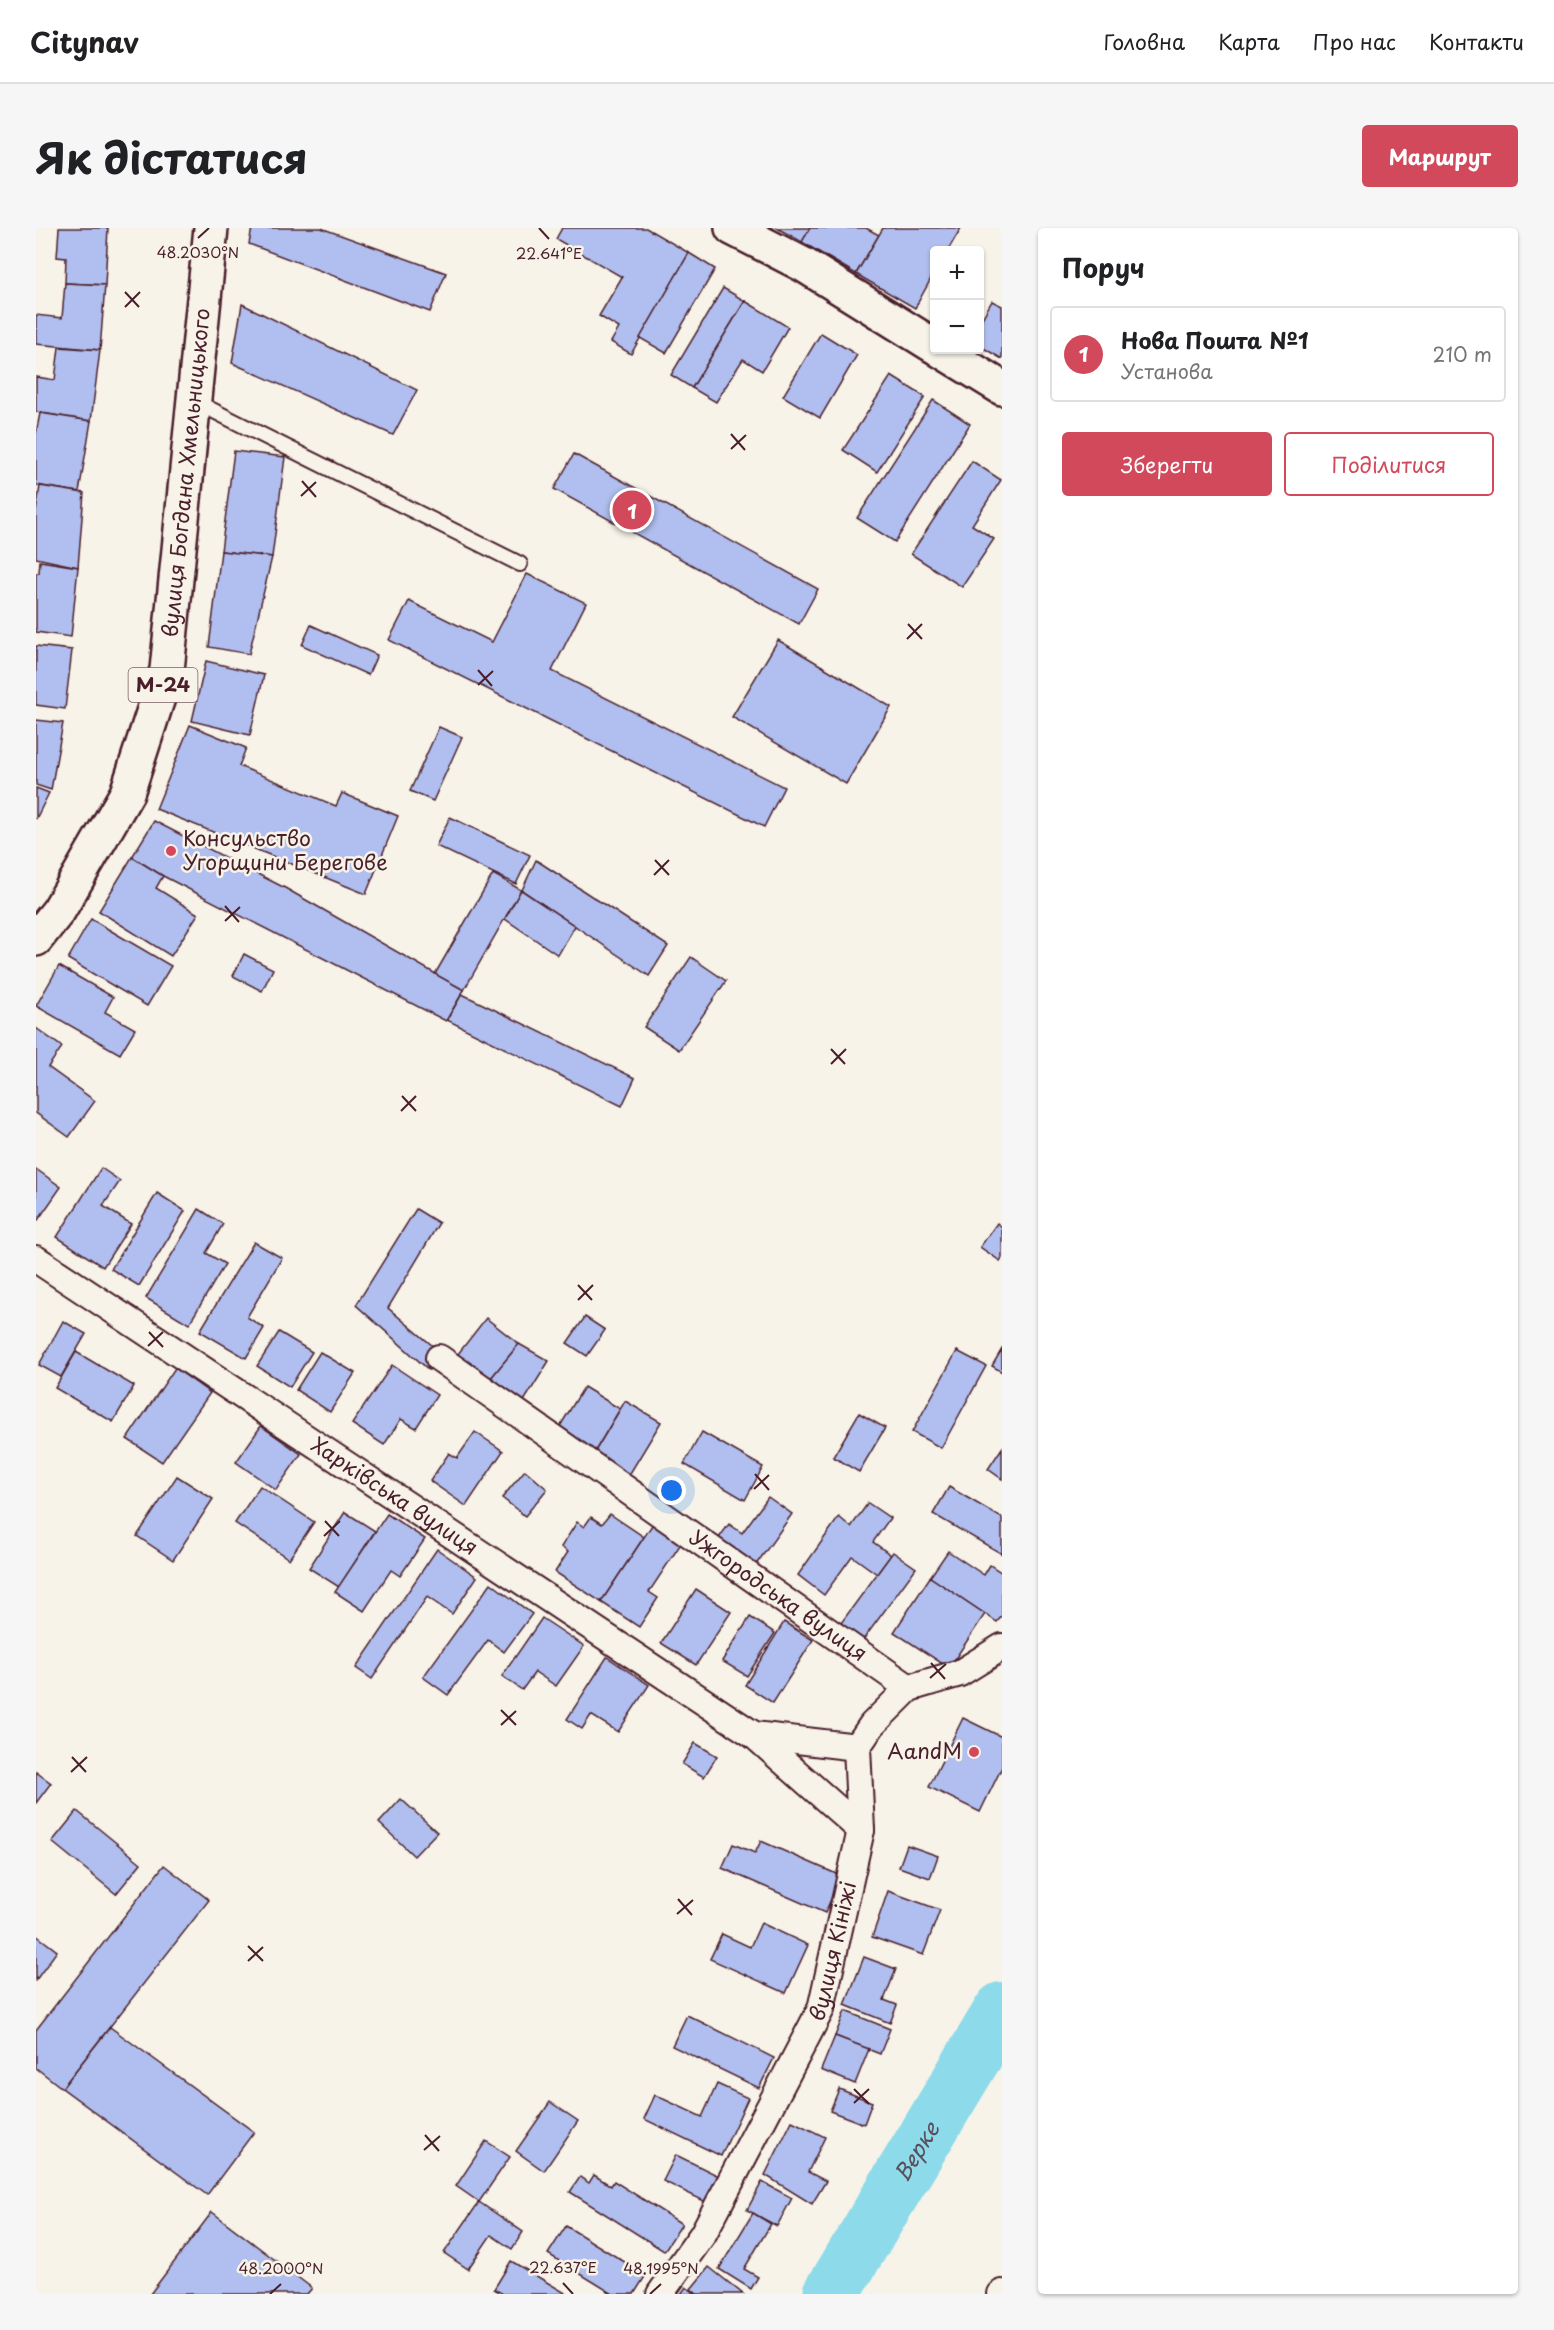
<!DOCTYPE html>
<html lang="uk">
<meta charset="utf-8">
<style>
body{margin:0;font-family:"Playpen Sans",sans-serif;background:#f6f6f6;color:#202124}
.controls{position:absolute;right:18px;top:18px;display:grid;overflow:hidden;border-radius:6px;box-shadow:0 2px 4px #0004}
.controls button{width:54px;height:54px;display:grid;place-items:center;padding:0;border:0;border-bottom:2px solid #e0e0e0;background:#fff;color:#202124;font:30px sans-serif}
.you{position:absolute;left:636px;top:1263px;width:21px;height:21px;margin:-15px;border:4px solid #fff;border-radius:50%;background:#1a73e8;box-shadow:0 0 0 9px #1a73e833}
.badge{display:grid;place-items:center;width:39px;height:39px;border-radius:50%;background:#d1495b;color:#fff;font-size:20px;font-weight:700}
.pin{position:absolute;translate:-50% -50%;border:3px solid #fff;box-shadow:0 2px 6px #0006}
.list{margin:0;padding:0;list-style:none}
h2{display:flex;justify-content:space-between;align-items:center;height:78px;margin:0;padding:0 24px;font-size:26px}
h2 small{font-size:20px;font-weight:400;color:#757577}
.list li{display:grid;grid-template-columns:39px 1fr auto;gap:18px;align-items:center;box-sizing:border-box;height:96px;margin:0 12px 12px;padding:0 12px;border:2px solid #e0e0e0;border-radius:6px}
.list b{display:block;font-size:22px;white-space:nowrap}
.list p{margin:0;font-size:20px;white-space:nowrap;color:#757577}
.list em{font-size:20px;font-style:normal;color:#757577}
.actions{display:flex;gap:12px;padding:18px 24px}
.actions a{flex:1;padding:14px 0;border:2px solid #d1495b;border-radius:6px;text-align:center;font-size:21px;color:#d1495b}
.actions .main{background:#d1495b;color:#fff}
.map{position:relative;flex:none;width:966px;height:2066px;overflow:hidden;border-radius:6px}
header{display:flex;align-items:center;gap:36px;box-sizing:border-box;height:84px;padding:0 30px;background:#fff;border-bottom:2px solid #e0e0e0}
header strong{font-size:28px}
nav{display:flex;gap:33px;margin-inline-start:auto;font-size:21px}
.intro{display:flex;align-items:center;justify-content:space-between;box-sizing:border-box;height:144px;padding:0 36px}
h1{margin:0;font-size:42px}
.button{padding:15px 27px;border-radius:6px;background:#d1495b;color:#fff;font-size:21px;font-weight:700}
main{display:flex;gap:36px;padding:0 36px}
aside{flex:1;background:#fff;border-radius:6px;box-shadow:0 2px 4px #0004}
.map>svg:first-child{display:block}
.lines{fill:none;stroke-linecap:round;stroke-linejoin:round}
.river{stroke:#8cdaea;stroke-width:56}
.building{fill:#b0bfef;stroke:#4a1f2b;stroke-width:1.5}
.lane-casing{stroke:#4a1f2b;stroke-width:18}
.street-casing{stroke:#4a1f2b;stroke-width:30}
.secondary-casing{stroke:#4a1f2b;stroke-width:38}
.highway-casing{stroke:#4a1f2b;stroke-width:38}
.lane{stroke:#f7f3e8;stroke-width:14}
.street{stroke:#f7f3e8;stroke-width:26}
.secondary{stroke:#f7f3e8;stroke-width:33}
.highway{stroke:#f7f3e8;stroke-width:33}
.ticks{fill:none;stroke:#4a1f2b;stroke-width:2}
.poi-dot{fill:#d1495b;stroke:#f7f3e8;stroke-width:2}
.labels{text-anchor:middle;stroke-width:5;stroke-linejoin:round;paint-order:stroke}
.shield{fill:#f7f3e8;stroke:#7e5f64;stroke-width:1.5}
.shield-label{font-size:20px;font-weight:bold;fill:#4a1f2b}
.street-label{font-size:21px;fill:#4a1f2b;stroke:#f7f3e8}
.poi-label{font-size:21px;fill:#4a1f2b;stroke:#f7f3e8;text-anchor:start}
.water-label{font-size:22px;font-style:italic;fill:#5a4e5b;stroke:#f7f3e8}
.ticks-label{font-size:15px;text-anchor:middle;fill:#4a1f2b;stroke:#f7f3e8;stroke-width:5;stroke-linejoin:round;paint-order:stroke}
</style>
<header>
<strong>Citynav</strong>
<nav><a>Головна</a><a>Карта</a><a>Про нас</a><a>Контакти</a></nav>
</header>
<div class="intro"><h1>Як дістатися</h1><a class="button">Маршрут</a></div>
<main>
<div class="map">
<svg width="966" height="2066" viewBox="0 0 966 2066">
<rect width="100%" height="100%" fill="#f7f3e8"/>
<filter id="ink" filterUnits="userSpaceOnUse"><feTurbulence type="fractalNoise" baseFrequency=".0167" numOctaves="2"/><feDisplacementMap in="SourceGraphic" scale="12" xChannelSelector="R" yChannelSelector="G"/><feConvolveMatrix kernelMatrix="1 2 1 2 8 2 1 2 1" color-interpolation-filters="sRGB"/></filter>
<g filter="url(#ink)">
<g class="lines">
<path class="river" id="s1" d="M795,2066L966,1782"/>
</g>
<g class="building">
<polygon points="23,0 72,0 69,57 29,55 30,30 21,29"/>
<polygon points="216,0 285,0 410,45 394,84 213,16"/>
<polygon points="526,0 610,0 653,25 595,126 575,114 583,100 563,88 586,49 520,11"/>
<polygon points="741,0 774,0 766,14"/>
<polygon points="774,0 830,0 843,7 820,46 766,14"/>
<polygon points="847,0 925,0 912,22 898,22 898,45 879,80 820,46"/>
<polygon points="653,25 679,41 630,125 604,110"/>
<polygon points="29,55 69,57 64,122 0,116 0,87 26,90"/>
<polygon points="687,60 709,73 656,160 635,147"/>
<polygon points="709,73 752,99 726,143 707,131 680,174 656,160"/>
<polygon points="956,73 966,78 966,131 944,118 944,94"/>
<polygon points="206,76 381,162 357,207 196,135"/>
<polygon points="785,105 821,127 784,190 747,168"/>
<polygon points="23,119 64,122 55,193 0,184 0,149 19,152"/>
<polygon points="855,148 889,169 841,244 807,222"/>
<polygon points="897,172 934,196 859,314 821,290"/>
<polygon points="4,185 55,193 43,264 0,257 0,206"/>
<polygon points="198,223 249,229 236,329 185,323"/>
<polygon points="538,226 782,361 763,396 518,261"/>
<polygon points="936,233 965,252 936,297 958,311 926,359 875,326"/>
<polygon points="4,258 48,265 42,339 0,330 0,284"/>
<polygon points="185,323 236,329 213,426 173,419"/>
<polygon points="4,333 42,339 35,409 0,404 0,345 3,345"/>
<polygon points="491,346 550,375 516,443 748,559 728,599 353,412 373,373 456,414"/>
<polygon points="275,397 341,427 332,447 266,417"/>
<polygon points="742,412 855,479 810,556 696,489"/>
<polygon points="0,418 36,422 29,481 0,477"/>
<polygon points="170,433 228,447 214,507 156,493"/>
<polygon points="0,492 27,495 15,562 0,557"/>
<polygon points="154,497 210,520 203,538 300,578 306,565 362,588 330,666 120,581"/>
<polygon points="403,499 426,509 397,573 374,563"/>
<polygon points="0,560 13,565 0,591"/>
<polygon points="414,589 494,627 480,656 400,618"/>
<polygon points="118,593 249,660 428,762 410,793 127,648 96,629"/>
<polygon points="96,629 127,648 120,660 162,686 135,728 63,683"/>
<polygon points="500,632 632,718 613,748 486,662"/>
<polygon points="457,646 485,662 428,762 399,746"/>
<polygon points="485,662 539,698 522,727 469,691"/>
<polygon points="55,691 135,738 111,778 32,731"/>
<polygon points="208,726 237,741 226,763 197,748"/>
<polygon points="655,729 690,753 643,822 608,799"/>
<polygon points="23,738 77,769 69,784 99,801 84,826 0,778"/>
<polygon points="426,766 599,850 586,878 411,792"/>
<polygon points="0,800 26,819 12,839 59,873 33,909 0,885"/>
<polygon points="65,940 84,953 67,978 95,996 67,1039 21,1009"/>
<polygon points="0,941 25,959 2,992 0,991"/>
<polygon points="121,965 149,983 103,1058 75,1041"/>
<polygon points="163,981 187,996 170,1025 189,1036 153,1096 110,1070"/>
<polygon points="380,981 403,995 352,1080 404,1124 393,1142 320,1077"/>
<polygon points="961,995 966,999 966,1030 964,1033 944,1019"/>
<polygon points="218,1014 246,1030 211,1089 228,1100 210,1130 164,1103"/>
<polygon points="549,1089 569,1102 551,1128 531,1115"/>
<polygon points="450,1090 483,1116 450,1156 418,1131"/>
<polygon points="27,1093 50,1106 25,1149 3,1137"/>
<polygon points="243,1104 276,1124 254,1159 221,1138"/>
<polygon points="483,1116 513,1133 485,1178 450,1156"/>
<polygon points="966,1121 966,1144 956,1138"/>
<polygon points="921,1123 950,1138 905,1220 876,1204"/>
<polygon points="40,1124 98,1158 77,1194 19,1160"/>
<polygon points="284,1124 319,1145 294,1184 260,1162"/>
<polygon points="356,1137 401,1167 380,1200 365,1191 348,1217 316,1196"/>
<polygon points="139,1140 174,1165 126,1234 91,1211"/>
<polygon points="548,1159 584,1181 558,1225 521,1203"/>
<polygon points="589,1173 625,1194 593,1247 558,1225"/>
<polygon points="823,1185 849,1200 823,1244 797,1229"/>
<polygon points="225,1198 265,1226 240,1262 200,1234"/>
<polygon points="439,1204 467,1223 430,1278 394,1253 413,1225 421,1230"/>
<polygon points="666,1204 727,1239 709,1272 648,1236"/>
<polygon points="966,1220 966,1251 952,1241"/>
<polygon points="489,1242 511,1261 489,1288 466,1270"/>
<polygon points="141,1248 177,1271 137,1332 101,1308"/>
<polygon points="224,1258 278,1294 253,1331 199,1295"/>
<polygon points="913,1259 966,1290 966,1326 897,1286"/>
<polygon points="732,1269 756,1286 717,1341 680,1314 693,1296 706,1305"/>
<polygon points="832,1275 854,1290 837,1314 855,1327 841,1346 816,1328 788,1367 762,1347 803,1289 815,1299"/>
<polygon points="309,1284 339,1303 303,1359 273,1340"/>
<polygon points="351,1286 389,1311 364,1348 355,1342 328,1383 299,1364"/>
<polygon points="574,1286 608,1309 565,1374 519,1344 532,1324 525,1319 541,1294 548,1299 555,1289 566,1296"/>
<polygon points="618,1294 646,1314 613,1364 622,1370 603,1399 565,1374"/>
<polygon points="401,1321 441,1349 416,1386 391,1369 336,1451 320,1440"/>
<polygon points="912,1323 948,1347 954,1337 966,1345 966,1388 961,1394 894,1349"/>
<polygon points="857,1324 880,1340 827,1412 805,1395"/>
<polygon points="894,1349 949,1386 913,1440 858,1404"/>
<polygon points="455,1355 496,1386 468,1424 452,1412 412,1467 387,1449"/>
<polygon points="660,1361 695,1384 660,1437 625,1415"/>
<polygon points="714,1389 739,1405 711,1448 686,1433"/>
<polygon points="506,1390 548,1418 520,1458 499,1444 486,1462 466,1448"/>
<polygon points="748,1394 777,1412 737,1475 709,1457"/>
<polygon points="571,1429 613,1457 582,1504 555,1487 546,1501 531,1491"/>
<polygon points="927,1490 966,1509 966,1539 944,1584 893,1559"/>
<polygon points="659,1515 681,1528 668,1549 646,1536"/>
<polygon points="0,1544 15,1555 0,1575"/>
<polygon points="365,1571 401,1604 378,1628 343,1595"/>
<polygon points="41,1583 105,1635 80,1666 16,1614"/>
<polygon points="725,1613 805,1648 789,1685 686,1640 697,1616 719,1625"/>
<polygon points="871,1617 902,1628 894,1650 863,1639"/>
<polygon points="128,1637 173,1672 26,1860 0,1840 0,1802"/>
<polygon points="852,1663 904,1682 887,1727 836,1709"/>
<polygon points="725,1695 772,1717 750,1765 674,1731 686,1706 714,1719"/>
<polygon points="0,1707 21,1723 0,1752"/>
<polygon points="828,1729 860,1741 848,1772 861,1777 854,1795 809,1777"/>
<polygon points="809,1783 854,1801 844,1826 799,1808"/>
<polygon points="651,1787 738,1830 723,1860 636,1818"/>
<polygon points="74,1799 218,1904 171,1967 26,1860"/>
<polygon points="799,1808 833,1821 819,1856 785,1842"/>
<polygon points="681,1856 712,1870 685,1928 608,1891 619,1867 666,1889"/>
<polygon points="803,1861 836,1874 828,1896 794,1883"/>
<polygon points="514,1874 542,1893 508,1943 480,1923"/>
<polygon points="756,1893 789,1909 772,1944 790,1953 776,1976 729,1947"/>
<polygon points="450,1913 474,1929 443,1974 420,1958"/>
<polygon points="640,1927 685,1949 672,1975 627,1953"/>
<polygon points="558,1947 575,1958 578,1953 646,1996 628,2023 534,1964 544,1949 553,1955"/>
<polygon points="726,1954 756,1970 741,1998 711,1982"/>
<polygon points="443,1974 487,2004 476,2021 455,2007 432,2041 408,2025"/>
<polygon points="176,1984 276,2060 271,2066 114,2066"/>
<polygon points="717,1985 735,1996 708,2041 722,2049 715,2061 683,2041"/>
<polygon points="530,1998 610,2047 598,2066 577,2066 512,2026"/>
<polygon points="475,2033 531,2066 467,2066 458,2061"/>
<polygon points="673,2039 707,2066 661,2066 655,2061"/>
<polygon points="650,2059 660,2066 645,2066"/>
</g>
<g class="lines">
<defs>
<polyline id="lane" points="158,173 484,336"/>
<g id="street">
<path id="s2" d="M0,1031L718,1507L821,1519"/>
<path id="s3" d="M403,1130L873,1460"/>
<polyline points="718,1507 825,1602"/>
<path id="s4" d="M624,2066L667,2006L785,1781L825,1602L821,1519L836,1497L873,1460L924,1445L966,1419"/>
<polyline points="965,2066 966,2065"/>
</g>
<g id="secondary">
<polyline points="696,0 768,37 898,118"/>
<polyline points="904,122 966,160"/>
</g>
<g id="highway">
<path id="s5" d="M0,711L23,682L91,565L131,442L175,0"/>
</g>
</defs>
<use href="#lane" class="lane-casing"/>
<use href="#street" class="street-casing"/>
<use href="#secondary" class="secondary-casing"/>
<use href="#highway" class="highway-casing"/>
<use href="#lane" class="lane"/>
<use href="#street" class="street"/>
<use href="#secondary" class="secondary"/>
<use href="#highway" class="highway"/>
</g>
</g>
<path class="ticks" d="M503,0L513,11M162,10L173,0M89,64L103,79M89,79L104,64M695,206L709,222M695,221L710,207M266,253L280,269M265,268L280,254M872,396L886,411M871,411L886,396M442,442L456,458M442,457L457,443M619,632L633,647M618,647L633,632M189,678L203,694M189,693L204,679M795,821L809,836M795,836L810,821M366,868L380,883M365,883L380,868M542,1057L556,1072M542,1072L557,1057M113,1104L127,1119M112,1118L127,1104M719,1246L733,1262M718,1261L733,1247M289,1293L303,1308M288,1308L304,1293M895,1435L909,1451M894,1450L910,1436M465,1482L480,1497M465,1497L480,1483M36,1529L50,1544M35,1544L51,1529M642,1671L656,1687M641,1686L657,1672M212,1718L227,1733M212,1733L227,1719M818,1861L833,1876M818,1875L833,1861M389,1907L403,1923M388,1922L404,1908M527,2055L537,2066M234,2066L245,2056M614,2066L625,2056"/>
<g class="poi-dot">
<circle cx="135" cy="623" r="6"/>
<circle cx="938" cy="1524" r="6"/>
</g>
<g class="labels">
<rect class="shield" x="92.5" y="440" width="69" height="34" rx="4.5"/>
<g class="shield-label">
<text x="127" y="464">М-24</text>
</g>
<g class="street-label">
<text dy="7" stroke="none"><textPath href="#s5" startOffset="500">вулиця Богдана Хмельницького</textPath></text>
<text dy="7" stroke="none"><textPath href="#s2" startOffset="430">Харківська вулиця</textPath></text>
<text dy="7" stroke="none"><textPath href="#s3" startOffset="414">Ужгородська вулиця</textPath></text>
<text dy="7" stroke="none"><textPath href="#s4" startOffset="387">вулиця Кініжі</textPath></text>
</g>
<g class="poi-label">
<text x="147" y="618">Консульство<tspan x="147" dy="24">Угорщини Берегове</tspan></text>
<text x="926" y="1531" text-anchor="end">AandM</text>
</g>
<g class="water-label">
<text dy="8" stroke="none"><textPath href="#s1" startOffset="166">Верке</textPath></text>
</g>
</g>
<g class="ticks-label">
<text x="162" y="30">48.2030°N</text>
<text x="513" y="31">22.641°E</text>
<text x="527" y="2045">22.637°E</text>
<text x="245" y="2046">48.2000°N</text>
<text x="625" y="2046">48.1995°N</text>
</g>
</svg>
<div class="controls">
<button>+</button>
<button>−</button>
</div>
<div class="you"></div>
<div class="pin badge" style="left:596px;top:282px">1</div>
</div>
<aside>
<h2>Поруч<small></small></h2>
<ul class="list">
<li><span class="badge">1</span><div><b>Нова Пошта №1</b><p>Установа</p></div><em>210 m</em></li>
</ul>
<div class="actions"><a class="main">Зберегти</a><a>Поділитися</a></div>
</aside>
</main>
